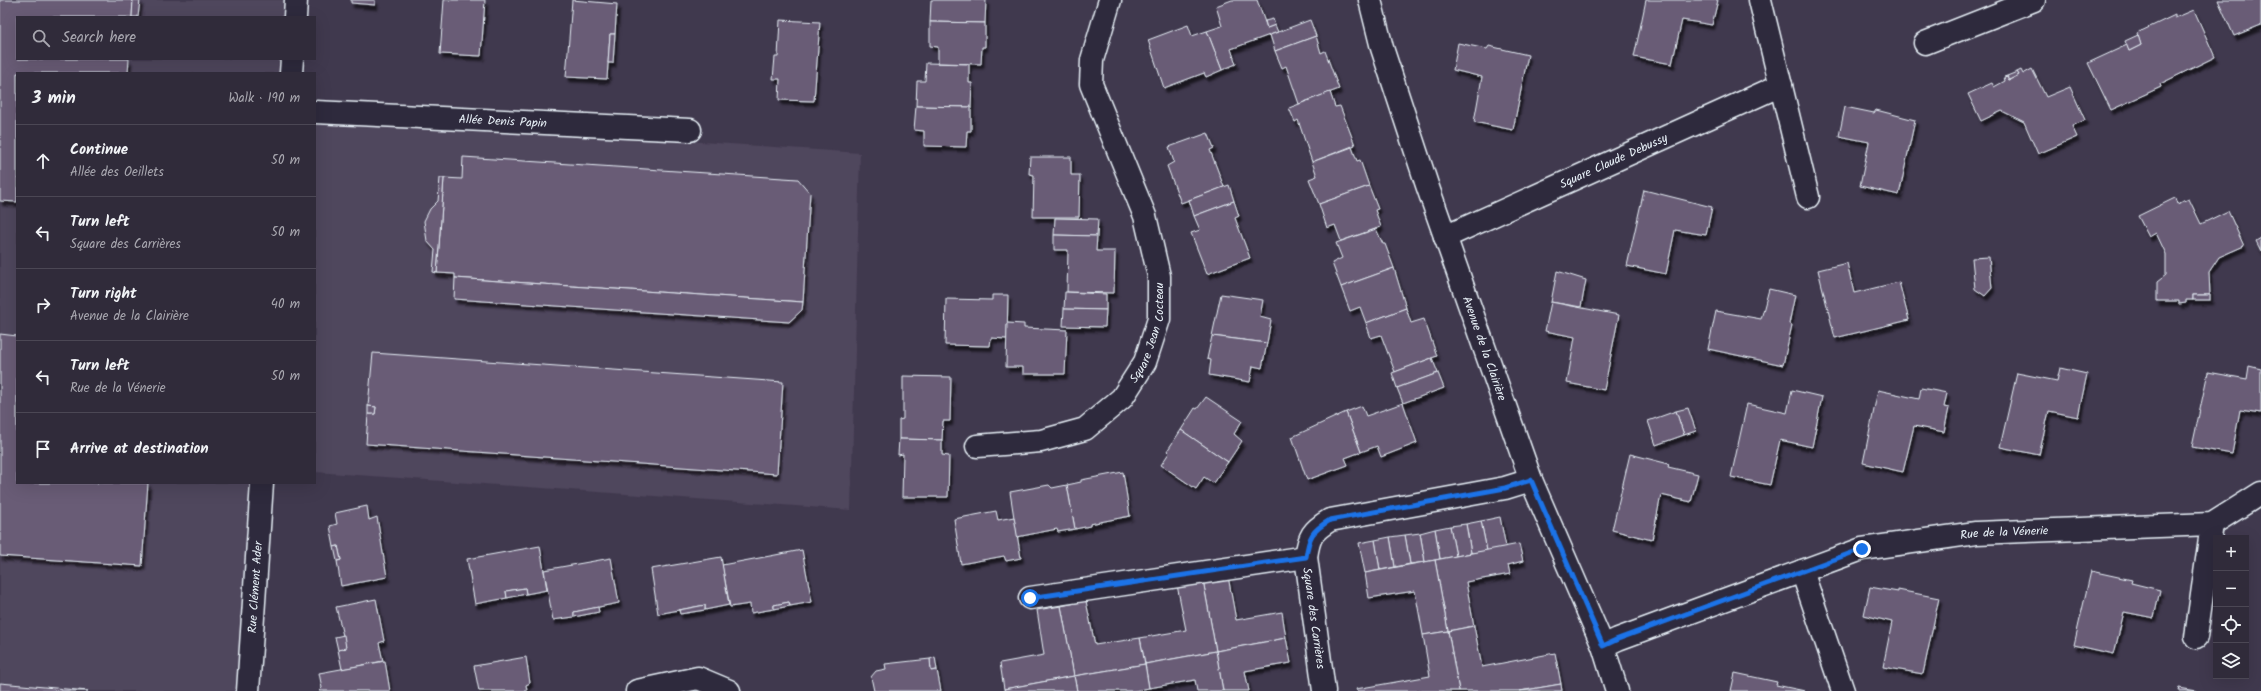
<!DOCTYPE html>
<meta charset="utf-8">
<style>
body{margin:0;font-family:Kalam,sans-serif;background:#383342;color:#f1f3f6}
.controls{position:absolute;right:12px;bottom:12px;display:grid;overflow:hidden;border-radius:0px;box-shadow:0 4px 16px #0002}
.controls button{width:36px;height:36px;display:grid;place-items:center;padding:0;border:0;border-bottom:1px solid #4b4754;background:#302b3a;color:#f1f3f6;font:20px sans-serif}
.stop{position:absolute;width:12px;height:12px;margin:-9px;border:3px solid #1a73e8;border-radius:50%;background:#fff}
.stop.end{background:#1a73e8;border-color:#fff;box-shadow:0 1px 4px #0008}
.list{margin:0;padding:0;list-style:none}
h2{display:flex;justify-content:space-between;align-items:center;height:52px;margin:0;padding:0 16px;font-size:17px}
h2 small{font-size:13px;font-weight:400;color:#a8a7af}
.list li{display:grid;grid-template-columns:26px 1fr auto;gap:12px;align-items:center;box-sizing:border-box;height:72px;padding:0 16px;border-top:1px solid #4b4754}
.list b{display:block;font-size:15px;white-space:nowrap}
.list p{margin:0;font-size:13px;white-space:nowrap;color:#a8a7af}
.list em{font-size:13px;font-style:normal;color:#a8a7af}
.icon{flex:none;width:22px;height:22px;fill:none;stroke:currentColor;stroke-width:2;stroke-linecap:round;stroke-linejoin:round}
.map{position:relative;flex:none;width:2261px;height:691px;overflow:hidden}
.search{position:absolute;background:#302b3a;box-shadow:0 4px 16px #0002;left:16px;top:16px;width:300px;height:44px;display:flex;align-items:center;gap:10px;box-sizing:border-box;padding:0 14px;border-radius:0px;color:#a8a7af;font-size:15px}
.panel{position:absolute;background:#302b3a;box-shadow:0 4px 16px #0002;left:16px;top:72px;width:300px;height:412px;border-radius:0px}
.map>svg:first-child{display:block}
.built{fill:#4f465d}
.building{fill:#695b76;stroke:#e8f1f8;filter:url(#shadow)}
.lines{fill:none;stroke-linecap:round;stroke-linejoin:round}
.minor-casing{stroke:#e8f1f8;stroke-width:25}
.minor{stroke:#2f2a3d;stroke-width:22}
.route{stroke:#1a73e8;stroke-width:5}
.labels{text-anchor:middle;stroke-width:3;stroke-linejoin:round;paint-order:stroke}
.street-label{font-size:12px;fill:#e8f1f8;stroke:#2f2a3d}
</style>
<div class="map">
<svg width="2261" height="691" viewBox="0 0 2261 691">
<defs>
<filter id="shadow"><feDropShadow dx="2.5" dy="4.5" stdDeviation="1" flood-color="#0009"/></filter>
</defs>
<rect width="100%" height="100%" fill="#40394e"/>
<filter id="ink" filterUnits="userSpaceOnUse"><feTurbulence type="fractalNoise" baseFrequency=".025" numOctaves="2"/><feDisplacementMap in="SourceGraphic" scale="8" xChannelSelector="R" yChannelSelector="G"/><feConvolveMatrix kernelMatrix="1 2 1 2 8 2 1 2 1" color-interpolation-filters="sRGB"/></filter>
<g filter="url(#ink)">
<g class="built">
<polygon points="0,0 295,0 294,17 17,17 17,59 293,59 292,73 17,73 17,483 267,483 253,691 0,691"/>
<polygon points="315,115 860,153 851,510 315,472"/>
</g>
<g class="building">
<polygon points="0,0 133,0 132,17 17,17 17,59 129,59 128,73 17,73 17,202 0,201"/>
<polygon points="133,0 140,0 138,17 132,17"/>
<polygon points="351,0 375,0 375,5 351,3"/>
<polygon points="444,0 485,0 481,56 440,54"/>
<polygon points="572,0 617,4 615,34 610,34 607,79 566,77"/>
<polygon points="931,0 986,0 985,23 930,22"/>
<polygon points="1232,0 1257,0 1267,28 1275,25 1278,32 1231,49 1236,64 1222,70 1207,31 1222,26 1216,6"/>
<polygon points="1646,0 1718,0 1712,25 1682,20 1672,64 1634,57"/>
<polygon points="2218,0 2261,0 2261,25 2234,36"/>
<polygon points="2194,10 2215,57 2160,84 2161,87 2111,110 2088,63 2127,45 2129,51 2141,45 2137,33 2175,15 2175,18"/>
<polygon points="1273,19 1275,25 1267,28 1265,21"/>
<polygon points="780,20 820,22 814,101 779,100 780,79 773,79 775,57 778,57"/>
<polygon points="1310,20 1316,36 1275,51 1270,35"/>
<polygon points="930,22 985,23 985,47 982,47 981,64 938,63 938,47 930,46"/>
<polygon points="1188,25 1192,36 1207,31 1222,70 1206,77 1204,73 1164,88 1148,40"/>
<polygon points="610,34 615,34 613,63 608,63"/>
<polygon points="2138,35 2141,45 2129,51 2125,41"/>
<polygon points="1316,36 1321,53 1325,51 1339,89 1299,104 1286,66 1282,68 1275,51"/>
<polygon points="1458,43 1487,49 1489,46 1528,55 1513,130 1474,122 1482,77 1453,70"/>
<polygon points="926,63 969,64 969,83 972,83 971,107 916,106 917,81 925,81"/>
<polygon points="2032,69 2046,97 2070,87 2085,120 2072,126 2077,137 2038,154 2024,122 2002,111 1981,121 1968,94 1992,83 1994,87 2005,81 2004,77 2007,76 2009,80 2019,75 2017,72 2021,70 2023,74"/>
<polygon points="2017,72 2019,75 2009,80 2007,76"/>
<polygon points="1330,92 1335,107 1340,106 1355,145 1312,162 1298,120 1295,122 1289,108"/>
<polygon points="916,106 971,107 971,131 967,131 966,147 924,146 924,131 914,130"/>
<polygon points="1845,107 1874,113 1876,110 1915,120 1899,195 1860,186 1869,142 1839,136"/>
<polygon points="1208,133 1214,148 1210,150 1224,187 1181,203 1167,166 1174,162 1169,147"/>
<polygon points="1352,147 1357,161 1360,160 1369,186 1319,204 1309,179 1317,176 1312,162"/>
<polygon points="463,157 798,179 810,193 803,302 455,278 455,274 437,273 444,178 462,179"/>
<polygon points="1030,157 1071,157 1071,175 1080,175 1079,217 1033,217 1034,175 1029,174"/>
<polygon points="440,178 444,178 437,273 433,272 435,250 427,241 424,221 430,209 438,201"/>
<polygon points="1229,185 1234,201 1194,216 1189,200"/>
<polygon points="1369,186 1378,209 1375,210 1381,227 1341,241 1335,225 1327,228 1319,204"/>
<polygon points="1644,190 1712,207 1706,235 1675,230 1666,274 1627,266"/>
<polygon points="2175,198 2177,204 2189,199 2201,224 2228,211 2244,246 2219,257 2209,272 2210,295 2193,295 2193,300 2186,300 2186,303 2179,304 2179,301 2157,301 2157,282 2166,275 2166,254 2156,233 2149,237 2138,216"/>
<polygon points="1234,201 1239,216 1235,218 1250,258 1207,274 1191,233 1200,230 1194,216"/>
<polygon points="1055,218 1098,219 1097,236 1054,235"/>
<polygon points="1376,229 1383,244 1385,244 1394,268 1341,287 1332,263 1342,258 1336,243"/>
<polygon points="1054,235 1097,236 1096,251 1115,251 1114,293 1067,292 1068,250 1054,250"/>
<polygon points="2261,238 2261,251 2256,241"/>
<polygon points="1989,257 1992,288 1985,296 1975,289 1972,258"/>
<polygon points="1847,263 1854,293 1899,282 1909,320 1835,338 1818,270"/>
<polygon points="1394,268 1406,308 1366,323 1360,307 1350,311 1341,287"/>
<polygon points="1557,271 1586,280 1581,307 1551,302"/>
<polygon points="455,278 803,302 802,310 789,322 454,299"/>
<polygon points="1769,289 1795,295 1789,324 1792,325 1783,365 1708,349 1716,311 1761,319"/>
<polygon points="1065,292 1106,294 1106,310 1064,309"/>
<polygon points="1221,294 1263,300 1260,317 1271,320 1267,343 1212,336"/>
<polygon points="992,295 1008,295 1007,339 991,338 990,346 945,345 946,299 992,300"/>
<rect x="2193" y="295" width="17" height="5"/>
<polygon points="1551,302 1619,315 1604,390 1567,383 1575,337 1545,331"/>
<polygon points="1406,308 1411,323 1424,319 1437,356 1395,372 1381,335 1371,338 1366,323"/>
<polygon points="1064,309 1106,310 1105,327 1063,326"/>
<polygon points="1007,323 1024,324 1024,328 1067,330 1065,374 1023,374 1023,367 1006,367"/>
<polygon points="0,334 17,336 17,483 148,483 142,566 0,556"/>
<polygon points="1212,336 1267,343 1262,368 1253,366 1250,382 1209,375 1211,360 1207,359"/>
<polygon points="373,353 783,382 777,474 366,444 368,414 375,414 376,407 368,406"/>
<polygon points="1432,358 1438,373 1397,388 1392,373"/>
<polygon points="2249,366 2261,369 2261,413 2240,410 2232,454 2192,447 2208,372 2247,379"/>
<polygon points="2060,368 2087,374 2078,417 2049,411 2039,455 2000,447 2017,373 2057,381"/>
<polygon points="1438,373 1444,388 1403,403 1397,388"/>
<polygon points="903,376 951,377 950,421 943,421 942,440 899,439 899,420 903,419"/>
<polygon points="1921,388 1947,393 1944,407 1949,408 1944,432 1914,426 1903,472 1863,463 1878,390 1919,399"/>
<polygon points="1792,390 1822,397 1812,447 1780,440 1770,485 1731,477 1747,404 1787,413"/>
<polygon points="1206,397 1242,421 1234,434 1242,441 1228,462 1181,430 1195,408 1197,409"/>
<polygon points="1403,403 1417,443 1381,457 1377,446 1361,452 1346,412 1362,406 1366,416"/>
<polygon points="368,406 376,407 375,414 368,414"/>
<polygon points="1688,408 1696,431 1684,435 1676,411"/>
<polygon points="1676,411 1684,435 1656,445 1648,421"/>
<polygon points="1346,412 1361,452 1345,458 1348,465 1307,480 1292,437"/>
<polygon points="1181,430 1228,462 1213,483 1204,477 1196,489 1161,465 1169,453 1167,451"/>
<polygon points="899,439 942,440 942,455 949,456 948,497 902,497 903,454 898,455"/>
<polygon points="1630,454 1669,464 1668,467 1698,474 1691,502 1661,495 1652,540 1612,530"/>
<polygon points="1123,472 1130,516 1090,524 1090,526 1075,529 1067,485 1081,482 1081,480"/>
<polygon points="1049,485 1052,488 1067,485 1075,529 1058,532 1057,529 1017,537 1010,492"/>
<polygon points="367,506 369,520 377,517 387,577 341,586 337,561 341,560 338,546 334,547 330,526 337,524 335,513"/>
<polygon points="996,511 998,520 1014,517 1021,558 1006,561 1004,556 961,564 954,519"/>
<polygon points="1500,517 1506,547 1487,551 1481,521"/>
<polygon points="1481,521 1487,551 1471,553 1466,524"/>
<polygon points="1466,524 1471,553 1456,556 1450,526"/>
<polygon points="1450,526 1456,556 1440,559 1435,529"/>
<polygon points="1435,529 1440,559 1425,562 1420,533"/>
<polygon points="1420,533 1425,562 1410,564 1405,535"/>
<polygon points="1405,535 1410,564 1395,567 1390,537"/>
<polygon points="1390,537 1395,567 1380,570 1375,540"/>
<polygon points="1375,540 1380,570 1365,573 1359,543"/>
<polygon points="1519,544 1523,561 1508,565 1510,574 1466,582 1474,626 1448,631 1435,560"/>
<polygon points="338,546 341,560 337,561 334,547"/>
<polygon points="540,546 547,590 526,594 525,588 506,591 507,598 475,604 467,559"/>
<polygon points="802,550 812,602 790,606 789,602 774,605 774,609 751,613 750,604 730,607 722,565"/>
<polygon points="721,557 729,605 705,610 705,605 658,614 651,569"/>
<polygon points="611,558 619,603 574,612 574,617 553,620 544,570"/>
<polygon points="1435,560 1448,631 1423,635 1415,591 1369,598 1365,573"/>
<polygon points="2091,571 2132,580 2131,583 2160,590 2154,618 2124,612 2114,654 2074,645"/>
<polygon points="1228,576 1236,620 1282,612 1286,638 1216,651 1203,580"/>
<polygon points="1203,580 1216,651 1145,664 1140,638 1186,630 1177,585"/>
<polygon points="1870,587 1898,592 1898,590 1939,598 1923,674 1883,667 1892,622 1864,615"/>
<polygon points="525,588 526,594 507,598 506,591"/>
<polygon points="376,599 384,641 379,643 383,661 342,669 338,650 346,648 336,607"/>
<polygon points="1086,601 1095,645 1140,638 1145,664 1074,676 1061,606"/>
<polygon points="789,602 790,606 774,609 774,605"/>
<polygon points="705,605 705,610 680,614 679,610"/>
<polygon points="1061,606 1074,676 1004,689 1000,663 1044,655 1037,610"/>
<polygon points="598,607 599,612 574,617 574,612"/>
<polygon points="1474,626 1482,667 1555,653 1561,684 1520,691 1459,691 1448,631"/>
<polygon points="1448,631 1459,691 1357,691 1356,689 1430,676 1423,635"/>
<polygon points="344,635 346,648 338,650 335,637"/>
<polygon points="1286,638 1291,663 1245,671 1249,691 1223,691 1216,651"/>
<polygon points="1216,651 1223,691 1197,691 1195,680 1149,688 1145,664"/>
<polygon points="526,657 530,683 526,685 527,691 479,691 474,666"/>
<polygon points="935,657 937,670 931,671 930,659"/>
<polygon points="930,659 931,671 937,670 941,691 874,691 871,677 876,671 886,669 885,664"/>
<polygon points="385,661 390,691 319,691 322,688 319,673"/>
<polygon points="1145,664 1149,688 1134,691 1077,691 1074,676"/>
<polygon points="1735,673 1777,682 1776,685 1805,691 1731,691"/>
<polygon points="1074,676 1077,691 1005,691 1004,689"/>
<polygon points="0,683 88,691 0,691"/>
<polygon points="1561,684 1562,691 1520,691"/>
<polygon points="2179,688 2197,691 2178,691"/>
</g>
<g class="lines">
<defs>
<g id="minor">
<path id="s1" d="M1370,0L1382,48L1427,185L1531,480L1603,646L1617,691"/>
<polyline points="1760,0 1808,197"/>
<polyline points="295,17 296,0"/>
<polyline points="1925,43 2034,0"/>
<polyline points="291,73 292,59"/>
<path id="s2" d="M315,112L690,130"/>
<path id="s3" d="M1445,237L1781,85"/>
<path id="s4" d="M977,446L1041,441L1085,429L1122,398L1145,362L1159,319V276L1145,216L1091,84L1092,60L1110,0"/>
<polyline points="1802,571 1843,691"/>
<polyline points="1030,598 1306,557"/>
<polyline points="2196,637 2212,524"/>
<path id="s5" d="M1603,646L1618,639L1862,549L1976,533L2212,524L2261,493"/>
<path id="s6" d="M248,691L262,483"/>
<polyline points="637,691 698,678 729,691"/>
<path d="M1324,691L1306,557C1309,536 1312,531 1330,520L1505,488L1531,480"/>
</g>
</defs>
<use href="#minor" class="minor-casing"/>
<use href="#minor" class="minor"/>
</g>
</g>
<g class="lines" filter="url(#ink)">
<path class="route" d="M1030,598L1306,557C1309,536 1312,531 1330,520L1505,488L1531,480L1603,646L1618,639L1862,549"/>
</g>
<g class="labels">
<g class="street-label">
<text dy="4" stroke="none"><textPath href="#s2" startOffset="188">Allée Denis Papin</textPath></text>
<text dy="4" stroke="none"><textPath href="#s3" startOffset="185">Square Claude Debussy</textPath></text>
<text dy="4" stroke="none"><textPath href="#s4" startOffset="230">Square Jean Cocteau</textPath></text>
<text dy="4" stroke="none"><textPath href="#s1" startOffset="367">Avenue de la Clairière</textPath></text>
<text dy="4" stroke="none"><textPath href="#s5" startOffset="420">Rue de la Vénerie</textPath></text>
<text dy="4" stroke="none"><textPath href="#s6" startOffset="104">Rue Clément Ader</textPath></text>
<text transform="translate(1314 618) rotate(82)" y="4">Square des Carrières</text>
</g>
</g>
</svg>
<div class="controls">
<button>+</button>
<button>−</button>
<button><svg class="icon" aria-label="locate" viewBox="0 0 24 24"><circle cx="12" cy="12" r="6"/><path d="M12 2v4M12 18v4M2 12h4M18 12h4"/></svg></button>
<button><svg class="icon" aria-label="layers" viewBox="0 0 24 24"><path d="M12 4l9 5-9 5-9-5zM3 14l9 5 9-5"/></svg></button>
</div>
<div class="stop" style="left:1030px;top:598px"></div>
<div class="stop end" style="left:1862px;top:549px"></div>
<div class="search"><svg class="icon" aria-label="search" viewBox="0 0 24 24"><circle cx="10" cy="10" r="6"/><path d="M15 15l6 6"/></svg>Search here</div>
<section class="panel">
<h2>3 min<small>Walk · 190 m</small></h2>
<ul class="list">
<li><svg class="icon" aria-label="ahead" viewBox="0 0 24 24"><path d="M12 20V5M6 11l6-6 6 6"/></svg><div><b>Continue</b><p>Allée des Oeillets</p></div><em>50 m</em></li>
<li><svg class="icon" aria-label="left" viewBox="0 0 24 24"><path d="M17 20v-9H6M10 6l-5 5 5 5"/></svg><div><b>Turn left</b><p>Square des Carrières</p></div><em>50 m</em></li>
<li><svg class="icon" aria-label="right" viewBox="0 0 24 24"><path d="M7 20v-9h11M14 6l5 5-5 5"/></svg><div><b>Turn right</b><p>Avenue de la Clairière</p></div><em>40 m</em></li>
<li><svg class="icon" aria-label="left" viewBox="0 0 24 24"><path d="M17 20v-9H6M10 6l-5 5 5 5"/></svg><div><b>Turn left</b><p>Rue de la Vénerie</p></div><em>50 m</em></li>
<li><svg class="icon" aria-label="arrive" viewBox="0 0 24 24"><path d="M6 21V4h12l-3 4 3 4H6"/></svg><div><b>Arrive at destination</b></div></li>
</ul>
</section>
</div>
